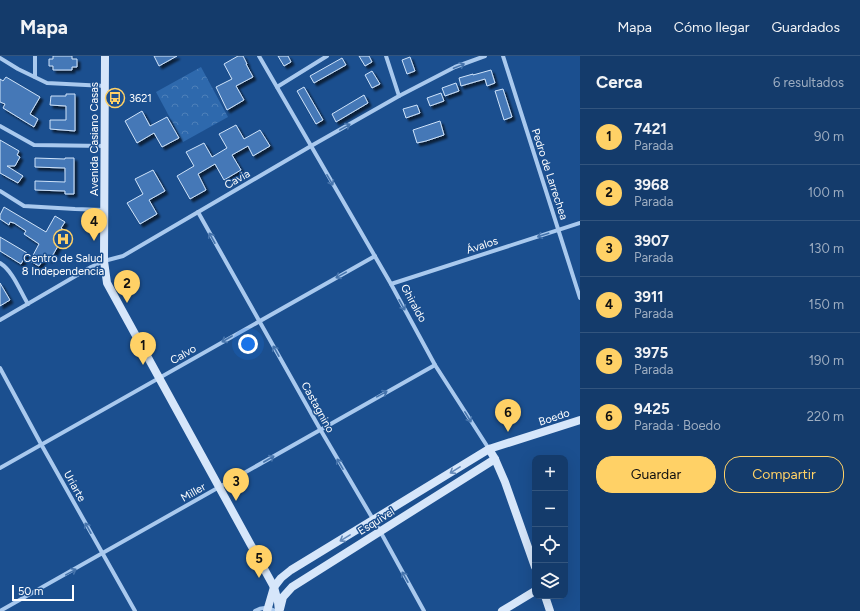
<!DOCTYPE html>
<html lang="es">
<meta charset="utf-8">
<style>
body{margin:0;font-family:Figtree,sans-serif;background:#214673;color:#f1f3f6}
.controls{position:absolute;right:12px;bottom:12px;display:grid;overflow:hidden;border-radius:8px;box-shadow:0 4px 16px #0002}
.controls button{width:36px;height:36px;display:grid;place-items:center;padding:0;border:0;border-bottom:1px solid #33557e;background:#143b6b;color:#f1f3f6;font:20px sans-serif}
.scale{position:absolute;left:12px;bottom:10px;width:62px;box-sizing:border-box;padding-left:4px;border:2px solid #fff;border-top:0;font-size:11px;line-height:14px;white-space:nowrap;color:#fff;-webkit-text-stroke:3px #1b4f8f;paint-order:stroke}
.you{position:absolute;left:248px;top:288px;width:14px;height:14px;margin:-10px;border:3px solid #fff;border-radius:50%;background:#1a73e8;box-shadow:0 0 0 6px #1a73e833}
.badge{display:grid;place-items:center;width:26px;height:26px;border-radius:50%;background:#ffd166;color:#111;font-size:13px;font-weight:700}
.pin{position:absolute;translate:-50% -33px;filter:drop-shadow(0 1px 2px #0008)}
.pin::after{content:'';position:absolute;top:21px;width:14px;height:12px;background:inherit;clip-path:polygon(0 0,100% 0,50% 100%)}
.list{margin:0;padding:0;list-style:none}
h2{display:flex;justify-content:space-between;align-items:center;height:52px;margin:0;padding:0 16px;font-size:17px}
h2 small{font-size:13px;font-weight:400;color:#9dadc1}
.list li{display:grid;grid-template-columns:26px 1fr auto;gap:12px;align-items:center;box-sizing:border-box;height:56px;padding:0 16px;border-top:1px solid #33557e}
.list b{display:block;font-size:15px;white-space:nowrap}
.list p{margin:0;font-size:13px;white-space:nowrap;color:#9dadc1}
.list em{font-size:13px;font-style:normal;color:#9dadc1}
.actions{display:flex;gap:8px;padding:12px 16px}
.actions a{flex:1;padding:9px 0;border:1px solid #ffd166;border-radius:16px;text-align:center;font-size:14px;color:#ffd166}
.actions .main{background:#ffd166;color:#111}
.icon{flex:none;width:22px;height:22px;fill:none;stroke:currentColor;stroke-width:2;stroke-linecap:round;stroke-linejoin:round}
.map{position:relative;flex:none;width:580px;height:555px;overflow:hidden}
header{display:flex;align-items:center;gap:24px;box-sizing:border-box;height:56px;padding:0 20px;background:#143b6b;border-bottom:1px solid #33557e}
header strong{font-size:19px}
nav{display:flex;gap:22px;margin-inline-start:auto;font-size:14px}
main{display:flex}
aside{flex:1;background:#143b6b}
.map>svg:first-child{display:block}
.forest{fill:url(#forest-crowns)}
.building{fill:#4478b7;stroke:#cfe3fa;filter:url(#shadow)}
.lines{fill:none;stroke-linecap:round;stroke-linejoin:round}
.street{stroke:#a9c9ee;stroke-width:4}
.secondary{stroke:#d6e6fa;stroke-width:8}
.oneway{stroke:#4674ac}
.oneway2{stroke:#668bba}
.labels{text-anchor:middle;stroke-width:3;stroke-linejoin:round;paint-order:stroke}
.poi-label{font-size:11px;fill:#fff;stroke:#1b4f8f;text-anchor:start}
.street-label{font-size:11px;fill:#fff;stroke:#1b4f8f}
</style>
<header>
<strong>Mapa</strong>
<nav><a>Mapa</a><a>Cómo llegar</a><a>Guardados</a></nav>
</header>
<main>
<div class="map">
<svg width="580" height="555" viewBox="0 0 580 555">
<defs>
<pattern id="forest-crowns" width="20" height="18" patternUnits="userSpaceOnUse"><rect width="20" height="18" fill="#2e69ad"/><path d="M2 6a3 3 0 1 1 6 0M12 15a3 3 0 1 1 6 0" fill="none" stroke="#4d80b9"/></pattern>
<filter id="shadow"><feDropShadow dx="3" dy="3" stdDeviation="1" flood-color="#0009"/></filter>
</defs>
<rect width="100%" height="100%" fill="#1b4f8f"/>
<polygon class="forest" points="201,11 228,61 183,86 156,36"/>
<g class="building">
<polygon points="53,0 72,0 72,3 77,3 77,11 72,11 72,14 53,14 53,10 49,10 49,3 53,3"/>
<polygon points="154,0 177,0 159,10"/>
<polygon points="238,0 243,0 247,8 246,8 253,21 236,30 244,44 227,54 216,31 232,23 224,8"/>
<polygon points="278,0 288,0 291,6 284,10"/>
<polygon points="359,0 369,0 372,6 365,10"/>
<polygon points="410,1 415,15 407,18 402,4"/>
<polygon points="342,2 346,9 314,27 310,20"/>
<polygon points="491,14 495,27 487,30 485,23 461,30 459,22 473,18 473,19"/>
<polygon points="372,15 380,28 372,32 365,19"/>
<polygon points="6,21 40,41 30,58 38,63 34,71 3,52 5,48 0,46 0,23 3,25"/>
<polygon points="456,27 459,35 445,40 442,32"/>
<polygon points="304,31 323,64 316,68 297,35"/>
<polygon points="503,33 512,61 504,64 495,35"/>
<polygon points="441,37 444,45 430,50 427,42"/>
<polygon points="66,38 75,38 75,75 50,73 50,64 66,64 66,50 50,49 51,40 66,40"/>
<polygon points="364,39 368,47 336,66 332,58"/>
<polygon points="417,49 420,57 406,62 403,53"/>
<polygon points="142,55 150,70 167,61 179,82 162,91 154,77 137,87 125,65"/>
<polygon points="440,65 444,79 426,85 417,87 413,74"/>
<polygon points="236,69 244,83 260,74 270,90 253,100 248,90 232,99 241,114 224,124 215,108 198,118 206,134 190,143 177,120 194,110 186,96 204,87 212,101 227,92 219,78"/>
<polygon points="0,84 19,95 17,99 20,101 15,110 7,110 23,120 18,127 0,117"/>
<polygon points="35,102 65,103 65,102 74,102 74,138 65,138 65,135 35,134 35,125 65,126 65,112 35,111"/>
<polygon points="153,114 165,135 149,144 157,158 140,168 127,147 143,138 135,123"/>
<polygon points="4,151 46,176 55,160 65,166 61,172 66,176 50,204 45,201 39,210 30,205 39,188 24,178 26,175 14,167 10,166 9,169 0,163 0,159"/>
<polygon points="0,181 27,197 21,208 0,195"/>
<polygon points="0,227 10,244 0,250"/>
</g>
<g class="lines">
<g class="street">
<polyline points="259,0 391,228 435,309 489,393"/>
<polyline points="386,0 399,40"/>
<polyline points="503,0 580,242"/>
<polyline points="0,2 18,13 47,27 105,30"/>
<polyline points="35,21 35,0"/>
<polyline points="277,31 327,0"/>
<polyline points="0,70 34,89 104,90"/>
<polyline points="0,135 24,150 75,153 104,154"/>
<polyline points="198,156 320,373 380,475 424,555"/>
<path d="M0,207C13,215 20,235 28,248"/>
<polyline points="391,228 580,167"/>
<polyline points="0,264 91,211 104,205 123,200 311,90 399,40 455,11 485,0"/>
<polyline points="0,312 41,388 135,555"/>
<polyline points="0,412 375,200"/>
<path d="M0,555C146,474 290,390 435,309"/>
<path d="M255,555C262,551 267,551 275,555"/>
</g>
<g class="secondary">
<polyline points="105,0 104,205 107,227 274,531 278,546 279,555"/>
<polyline points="489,393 495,403 505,426 535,511"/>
<polyline points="545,540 550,555"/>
<polyline points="280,553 283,541 292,531 495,403"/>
<polyline points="267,555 274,531 281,522 291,514 489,393 580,364"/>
<polyline points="502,555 535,535"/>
</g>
</g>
<defs><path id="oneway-shaft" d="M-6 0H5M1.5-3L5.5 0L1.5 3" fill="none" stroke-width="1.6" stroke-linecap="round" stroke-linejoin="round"/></defs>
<g class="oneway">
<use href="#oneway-shaft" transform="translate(459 10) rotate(-22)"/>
<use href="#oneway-shaft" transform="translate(345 71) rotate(-29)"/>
<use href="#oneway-shaft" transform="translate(330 124) rotate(60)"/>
<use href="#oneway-shaft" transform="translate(543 179) rotate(162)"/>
<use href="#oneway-shaft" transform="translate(212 182) rotate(-119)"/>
<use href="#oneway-shaft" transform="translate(341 219) rotate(151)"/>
<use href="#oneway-shaft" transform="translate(402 249) rotate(61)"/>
<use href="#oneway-shaft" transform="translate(227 283) rotate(150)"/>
<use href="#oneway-shaft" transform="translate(276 295) rotate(-119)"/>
<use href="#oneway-shaft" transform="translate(382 338) rotate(-29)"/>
<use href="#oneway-shaft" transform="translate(468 361) rotate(58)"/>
<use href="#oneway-shaft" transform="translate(269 403) rotate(-30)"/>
<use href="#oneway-shaft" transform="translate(340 408) rotate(-120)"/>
<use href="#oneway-shaft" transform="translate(88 472) rotate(-119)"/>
<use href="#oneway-shaft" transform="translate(71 516) rotate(-29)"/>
<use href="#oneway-shaft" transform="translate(405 521) rotate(-119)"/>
</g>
<g class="oneway2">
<use href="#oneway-shaft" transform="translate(455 414) rotate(148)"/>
<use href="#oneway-shaft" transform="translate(345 482) rotate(149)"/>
</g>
<defs>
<symbol id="bus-ring" viewBox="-11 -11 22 22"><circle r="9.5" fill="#1b4f8f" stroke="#ffd166" stroke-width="1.5"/><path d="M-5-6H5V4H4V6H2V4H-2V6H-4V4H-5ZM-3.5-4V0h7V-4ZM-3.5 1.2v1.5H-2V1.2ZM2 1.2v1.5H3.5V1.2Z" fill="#ffd166"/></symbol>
<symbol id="hospital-ring" viewBox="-11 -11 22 22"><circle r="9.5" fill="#1b4f8f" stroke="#ffd166" stroke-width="1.5"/><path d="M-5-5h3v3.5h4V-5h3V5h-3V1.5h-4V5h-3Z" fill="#ffd166"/></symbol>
</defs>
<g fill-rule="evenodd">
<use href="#bus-ring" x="104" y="31" width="22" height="22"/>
<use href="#hospital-ring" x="52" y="172" width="22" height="22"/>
</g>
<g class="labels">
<g class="poi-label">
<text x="129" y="46">3621</text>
<text x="63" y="206" text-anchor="middle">Centro de Salud<tspan x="63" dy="13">8 Independencia</tspan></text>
</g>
<g class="street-label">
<text transform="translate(94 83) rotate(-90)" y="4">Avenida Casiano Casas</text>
<text transform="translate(550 118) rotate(72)" y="4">Pedro de Larrechea</text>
<text transform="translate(237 123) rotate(-30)" y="4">Cavia</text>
<text transform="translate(482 189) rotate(-18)" y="4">Ávalos</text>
<text transform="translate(414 247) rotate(61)" y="4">Ghiraldo</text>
<text transform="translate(183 298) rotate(-30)" y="4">Calvo</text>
<text transform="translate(318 351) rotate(61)" y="4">Castagnino</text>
<text transform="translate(554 361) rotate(-18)" y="4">Boedo</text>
<text transform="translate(75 430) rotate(61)" y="4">Uriarte</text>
<text transform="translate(193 436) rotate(-30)" y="4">Miller</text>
<text transform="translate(376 465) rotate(-32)" y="4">Esquivel</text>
</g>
</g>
</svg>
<div class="controls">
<button>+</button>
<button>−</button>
<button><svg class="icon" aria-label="locate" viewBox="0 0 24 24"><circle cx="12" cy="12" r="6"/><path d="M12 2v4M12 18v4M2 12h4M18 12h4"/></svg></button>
<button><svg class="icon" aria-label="layers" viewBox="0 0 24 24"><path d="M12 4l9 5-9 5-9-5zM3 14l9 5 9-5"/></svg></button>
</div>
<div class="scale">50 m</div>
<div class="you"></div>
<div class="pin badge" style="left:143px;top:309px">1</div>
<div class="pin badge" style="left:127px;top:247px">2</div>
<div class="pin badge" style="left:236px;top:445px">3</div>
<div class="pin badge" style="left:94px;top:185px">4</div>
<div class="pin badge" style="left:259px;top:522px">5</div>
<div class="pin badge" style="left:508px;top:376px">6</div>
</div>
<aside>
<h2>Cerca<small>6 resultados</small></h2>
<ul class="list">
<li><span class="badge">1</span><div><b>7421</b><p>Parada</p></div><em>90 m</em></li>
<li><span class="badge">2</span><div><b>3968</b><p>Parada</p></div><em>100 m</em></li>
<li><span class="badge">3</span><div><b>3907</b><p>Parada</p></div><em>130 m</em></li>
<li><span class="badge">4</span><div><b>3911</b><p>Parada</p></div><em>150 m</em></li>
<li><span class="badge">5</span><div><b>3975</b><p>Parada</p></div><em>190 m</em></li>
<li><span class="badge">6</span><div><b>9425</b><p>Parada · Boedo</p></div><em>220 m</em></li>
</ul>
<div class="actions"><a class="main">Guardar</a><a>Compartir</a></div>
</aside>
</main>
